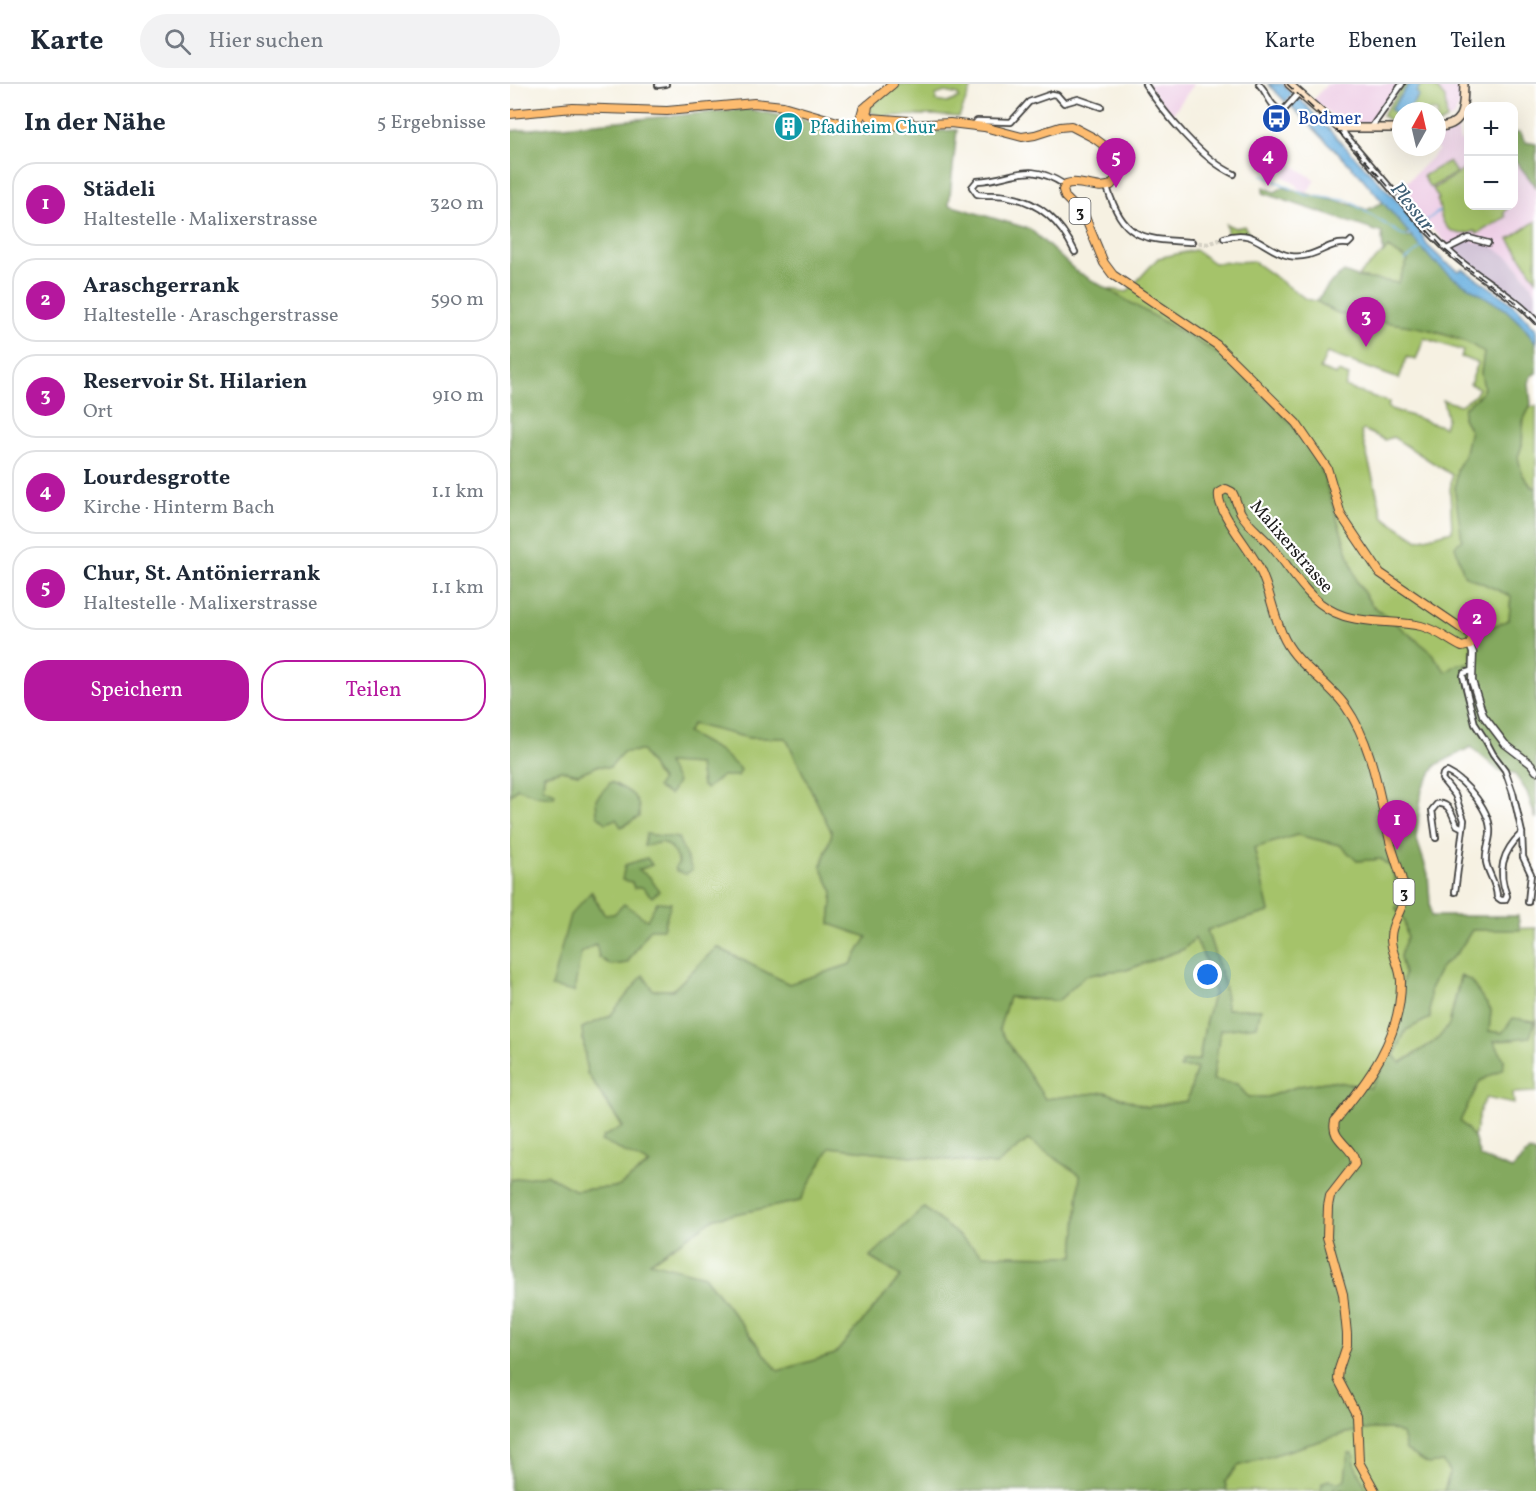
<!DOCTYPE html>
<html lang="de">
<meta charset="utf-8">
<style>
body{margin:0;font-family:Vollkorn,serif;background:#f2f2f3;color:#1f2937}
.controls{position:absolute;right:18px;top:18px;display:grid;overflow:hidden;border-radius:12px;box-shadow:0 6px 24px #0002}
.controls button{width:54px;height:54px;display:grid;place-items:center;padding:0;border:0;border-bottom:2px solid #e0e1e3;background:#fff;color:#1f2937;font:30px sans-serif}
.compass{position:absolute;left:882px;top:18px;width:54px;height:54px;border-radius:50%;background:#fff;box-shadow:0 6px 24px #0002;rotate:8deg}
.you{position:absolute;left:698px;top:891px;width:21px;height:21px;margin:-15px;border:4px solid #fff;border-radius:50%;background:#1a73e8;box-shadow:0 0 0 9px #1a73e833}
.badge{display:grid;place-items:center;width:39px;height:39px;border-radius:50%;background:#b5179e;color:#fff;font-size:20px;font-weight:700}
.pin{position:absolute;translate:-50% -50px;filter:drop-shadow(0 2px 3px #0008)}
.pin::after{content:'';position:absolute;top:32px;width:21px;height:18px;background:inherit;clip-path:polygon(0 0,100% 0,50% 100%)}
.list{margin:0;padding:0;list-style:none}
h2{display:flex;justify-content:space-between;align-items:center;height:78px;margin:0;padding:0 24px;font-size:26px}
h2 small{font-size:20px;font-weight:400;color:#747a83}
.list li{display:grid;grid-template-columns:39px 1fr auto;gap:18px;align-items:center;box-sizing:border-box;height:84px;margin:0 12px 12px;padding:0 12px;border:2px solid #e0e1e3;border-radius:24px}
.list b{display:block;font-size:22px;white-space:nowrap}
.list p{margin:0;font-size:20px;white-space:nowrap;color:#747a83}
.list em{font-size:20px;font-style:normal;color:#747a83}
.actions{display:flex;gap:12px;padding:18px 24px}
.actions a{flex:1;padding:14px 0;border:2px solid #b5179e;border-radius:24px;text-align:center;font-size:21px;color:#b5179e}
.actions .main{background:#b5179e;color:#fff}
.icon{flex:none;width:33px;height:33px;fill:none;stroke:currentColor;stroke-width:2;stroke-linecap:round;stroke-linejoin:round}
.map{position:relative;flex:none;width:1026px;height:1407px;overflow:hidden}
header{display:flex;align-items:center;gap:36px;box-sizing:border-box;height:84px;padding:0 30px;background:#fff;border-bottom:2px solid #e0e1e3}
header strong{font-size:28px}
nav{display:flex;gap:33px;margin-inline-start:auto;font-size:21px}
.search{width:420px;height:54px;background:#f2f2f3;display:flex;align-items:center;gap:15px;box-sizing:border-box;padding:0 21px;border-radius:33px;color:#747a83;font-size:22px}
main{display:flex}
aside{flex:1;background:#fff}
.map>svg:first-child{display:block}
.built{fill:#efd0e7}
.industrial{fill:#cdbed3}
.green{fill:#a5c36a;stroke:#607043;stroke-width:1.5;fill-rule:evenodd}
.forest{fill:#84a95e;stroke:#50623d;stroke-width:1.5;fill-rule:evenodd}
.water{fill:#68afdf;stroke:#42667e;stroke-width:1.5}
.lines{fill:none;stroke-linecap:round;stroke-linejoin:round}
.stream{stroke:#68afdf;stroke-width:1.5}
.minor-tunnel{stroke:#d5d1c4;stroke-width:4.5;stroke-dasharray:4.5 2;stroke-linecap:butt}
.minor-casing{stroke:#3d3c3a;stroke-width:8}
.tertiary-casing{stroke:#3d3c3a;stroke-width:9}
.secondary-casing{stroke:#3d3c3a;stroke-width:10}
.primary-casing{stroke:#3d3c3a;stroke-width:10}
.minor{stroke:#fff;stroke-width:4.5}
.tertiary{stroke:#fff;stroke-width:6}
.secondary{stroke:#fee4c6;stroke-width:7}
.primary{stroke:#fdbc70;stroke-width:8}
.rail{stroke:#1c1c1c;stroke-width:1.5;stroke-dasharray:9 4.5;stroke-linecap:butt}
.labels{text-anchor:middle;stroke-width:4.5;stroke-linejoin:round;paint-order:stroke}
.shield{fill:#fff;stroke:#606060;stroke-width:1.5}
.shield-label{font-size:16px;font-weight:bold;fill:#1c1c1c}
.transit-label{font-size:18px;fill:#164399;stroke:#fff;text-anchor:start}
.culture-label{font-size:18px;fill:#0d838f;stroke:#fff;text-anchor:start}
.street-label{font-size:18px;fill:#1c1c1c;stroke:#fff}
.water-label{font-size:20px;font-style:italic;fill:#3e5e74;stroke:#fff}
</style>
<header>
<strong>Karte</strong>
<div class="search"><svg class="icon" aria-label="search" viewBox="0 0 24 24"><circle cx="10" cy="10" r="6"/><path d="M15 15l6 6"/></svg>Hier suchen</div>
<nav><a>Karte</a><a>Ebenen</a><a>Teilen</a></nav>
</header>
<main>
<aside>
<h2>In der Nähe<small>5 Ergebnisse</small></h2>
<ul class="list">
<li><span class="badge">1</span><div><b>Städeli</b><p>Haltestelle · Malixerstrasse</p></div><em>320 m</em></li>
<li><span class="badge">2</span><div><b>Araschgerrank</b><p>Haltestelle · Araschgerstrasse</p></div><em>590 m</em></li>
<li><span class="badge">3</span><div><b>Reservoir St. Hilarien</b><p>Ort</p></div><em>910 m</em></li>
<li><span class="badge">4</span><div><b>Lourdesgrotte</b><p>Kirche · Hinterm Bach</p></div><em>1.1 km</em></li>
<li><span class="badge">5</span><div><b>Chur, St. Antönierrank</b><p>Haltestelle · Malixerstrasse</p></div><em>1.1 km</em></li>
</ul>
<div class="actions"><a class="main">Speichern</a><a>Teilen</a></div>
</aside>
<div class="map">
<svg width="1026" height="1407" viewBox="0 0 1026 1407">
<rect width="100%" height="100%" fill="#fff"/>
<filter id="ink" filterUnits="userSpaceOnUse"><feTurbulence type="fractalNoise" baseFrequency=".0167" numOctaves="2"/><feDisplacementMap in="SourceGraphic" scale="12" xChannelSelector="R" yChannelSelector="G"/><feConvolveMatrix kernelMatrix="1 2 1 2 8 2 1 2 1" color-interpolation-filters="sRGB"/></filter>
<filter id="wash" filterUnits="userSpaceOnUse"><feTurbulence type="fractalNoise" baseFrequency=".008" numOctaves="4" result="noise"/><feDisplacementMap in="SourceGraphic" scale="24" xChannelSelector="R" yChannelSelector="G"/><feGaussianBlur stdDeviation="1.35" result="paint"/><feColorMatrix in="noise" values="0 0 0 0 0 0 0 0 0 0 0 0 0 0 0 0 0 1.4 0 .05"/><feComposite in="paint" operator="in"/></filter>
<g filter="url(#wash)">
<rect width="100%" height="100%" fill="#f6f1e2"/>
<g class="built">
<polygon points="638,0 684,0 661,32"/>
<polygon points="817,0 892,0 859,43 832,39 803,16"/>
<polygon points="923,0 951,0 950,20 944,33 937,36 935,14"/>
<polygon points="947,43 950,58 958,51 958,122 1004,122 1004,75 1026,103 1026,208 1003,176 956,156 942,165 886,109 929,66 923,63 927,63 927,45"/>
<polygon points="780,79 805,96 797,109 787,104 787,101 773,92"/>
</g>
<polygon class="industrial" points="956,156 983,163 1003,176 1026,208 1026,234 999,209 945,171 942,165"/>
<g class="green">
<path d="M383,0H463L449,33L423,31L369,32L357,26ZM435,8L448,11L449,14L437,19L426,17V11Z"/>
<polygon points="895,0 923,0 935,14 937,36 927,41 927,27 891,27 891,42 887,42 872,31"/>
<polygon points="939,77 946,89 920,104 913,92"/>
<path d="M958,83V122H999L994,129L996,133L967,150L965,147C952,153 937,149 932,135C929,128 931,123 927,116L929,115L923,105Z"/>
<polygon points="1026,137 1026,196 999,155"/>
<polygon points="716,140 725,144 734,142 740,151 728,149 718,152"/>
<polygon points="878,164 898,176 888,199 847,193"/>
<path d="M685,166L704,179L743,177L796,215L806,217L830,230L911,243L962,260L974,269L971,289L974,303L971,310L954,324L953,334L960,346L954,373L947,385L945,408L953,456L954,491L1001,512L999,536L979,544L961,581L936,589L920,567L861,520L847,498L810,381L716,274L593,204L617,208L648,174ZM914,254L953,267L951,273L968,279L960,300L969,304L965,311L950,321L933,316L937,334L934,343L878,324L879,318L835,303L839,292L828,288L826,291L810,285L817,269L889,295L897,273L906,276ZM854,346L875,356L883,353L942,391L940,407L942,447L908,456L873,433L851,348Z"/>
<polygon points="1026,322 1026,403 1023,404 1012,390 1008,373 1012,361 1014,335 1020,323"/>
<path d="M182,640L239,654H276L322,749L311,783L323,808L320,840L358,852L342,880L279,900L207,863L163,906H143L133,892L100,932L72,944L77,989L113,1044L94,1052L140,1079L108,1103L64,1106L37,1091L0,1096V712L7,704L33,705L34,691L51,686L68,690L87,682L100,683L112,668L132,666L159,711L157,678L189,681L192,701L210,667L177,649ZM168,754L176,790L169,779L161,763L152,758L134,762ZM137,775L142,781L128,786L124,804L115,781ZM82,808L94,830L138,836L140,845L117,879L101,881L89,873L87,860L71,869Z"/>
<polygon points="787,751 830,761 847,777 870,775 882,784 888,812 886,825 894,836 897,853 890,872 894,890 884,951 871,987 860,1004 822,997 789,1002 757,1013 738,1013 727,1000 703,997 710,945 747,942 750,925 717,925 714,899 697,846 759,828 744,764"/>
<polygon points="1026,844 1026,1008 1003,1009 1004,1020 976,1014 971,1022 964,1053 950,1037 970,997 993,985 994,976 984,957 1003,956 992,949 979,947 981,926 960,897 950,892 939,941 927,956 890,979 884,972 896,946 920,934 920,905 931,883 948,868 962,846"/>
<polygon points="685,853 702,890 704,909 696,936 689,976 672,978 670,984 687,984 677,1017 637,1023 595,1008 535,1015 489,945 499,913 548,917 575,892 601,887 617,886 674,865"/>
<polygon points="518,1056 570,1091 564,1172 473,1171 414,1124 360,1174 391,1192 325,1270 268,1287 194,1192 139,1179 205,1134 290,1117 320,1063 486,1081"/>
<polygon points="861,1345 879,1345 893,1350 933,1378 940,1389 934,1407 717,1407 715,1398 728,1382 836,1349"/>
</g>
<g class="forest">
<path d="M236,25L368,50L447,46L439,121L520,145L566,187L716,274L753,308L783,342L810,381L847,498L861,520L920,567L936,588L948,580H961L962,555L979,544L999,536L1001,512L954,491L945,462L952,456L945,408L947,385L954,373L960,346L953,334L954,324L971,310L974,304L971,289L974,269C933,238 878,243 831,230C823,228 814,221 806,217L822,197L834,188L847,193L888,199L898,176L878,164L873,169L872,149L753,109L754,103L765,108L773,103C801,113 830,115 857,126L873,118L899,148L896,151L899,154L902,151C914,168 928,182 945,194C972,212 1008,225 1025,257C1026,265 1026,279 1026,289L1021,292L1019,299L1021,320L1013,337L1012,361L1008,373L1012,390L1022,404L1026,403V735L1017,708L1004,689L989,687L961,663L926,681L912,705L906,753L918,790L921,832H1008L1010,846H962L948,868L931,883L920,905V934L896,946L884,972L891,979L927,956L939,941L951,892L960,896L981,926L979,947L992,949L1003,934L1025,937L1020,953L984,957L994,976L993,985L970,997L950,1037L964,1053L970,1073L1002,1085L1019,1067L1026,1069V1407H934L940,1389L933,1378L918,1380L896,1366L892,1350L879,1345H861L836,1349L728,1382L715,1398L717,1407H0V1096L37,1091L64,1106L108,1103L140,1080L91,1057L94,1052L113,1043L77,989L72,944L100,932L133,891L143,906H163L207,863L279,900L341,880L357,853L320,840L323,808L311,783L322,749L276,654H239L182,640L177,649L210,667L231,686L228,692H212L196,705L192,701L189,681L157,679L167,698L160,711L147,704L151,696L132,667L113,668L100,683L87,682L68,690L51,686L34,690L33,704L45,709L44,713L25,711L7,704L0,712V47ZM787,751L830,761L847,777L871,775L882,784L888,812L886,825L894,836L897,853L890,872L894,890L884,951L871,987L860,1004L822,997L789,1002L757,1013H738L727,1000L703,996L710,946L747,942L751,925H717L714,899L697,846L759,828L744,764ZM685,854L702,890L704,909L696,936L689,976L672,978L670,984H687L677,1017L637,1023L595,1008L535,1015L489,945L499,913L548,917L575,892L601,887L616,886L674,865ZM518,1056L570,1091L564,1172L473,1171L414,1124L360,1173L391,1192L325,1270L268,1287L194,1192L140,1178L205,1134L290,1117L320,1063L486,1081Z"/>
<polygon points="1010,48 1015,58 1026,60 1026,103 1004,75 1004,49"/>
<path d="M101,698C119,707 131,711 129,733L111,743L106,735L96,739L87,731L86,715Z"/>
<polygon points="136,750 168,754 182,786 176,790 166,787 165,783 169,779 161,763 152,758 134,762"/>
<polygon points="137,774 142,781 128,786 139,792 149,807 142,813 132,803 124,804 122,798 112,796 115,781"/>
<polygon points="81,808 94,830 104,830 114,820 137,836 147,818 161,819 153,845 140,845 117,879 101,881 89,873 86,860 71,869 64,908 41,903 60,831"/>
<polygon points="838,1369 843,1369 846,1384 858,1407 836,1407 825,1403 822,1407 811,1407 812,1399 818,1396 829,1399 835,1395"/>
</g>
<g class="water">
<polygon points="758,0 773,0 782,10 776,18"/>
<polygon points="899,0 907,0 910,2 906,8 909,11 897,27 891,27 891,33 881,25"/>
<polygon points="789,14 890,120 907,141 917,161 935,178 949,187 953,185 957,188 994,213 1010,227 1026,245 1026,259 1014,243 995,225 944,194 921,175 849,90 781,22"/>
</g>
<g class="lines">
<g class="stream">
<polyline points="752,91 796,111 839,117 894,152 898,152 902,148"/>
<polyline points="908,143 929,127"/>
<polyline points="894,177 912,163"/>
</g>
</g>
</g>
<g filter="url(#ink)">
<g class="lines">
<polyline class="minor-tunnel" points="682,158 698,160 714,154"/>
<defs>
<g id="minor">
<path d="M635,0C654,29 692,76 724,90"/>
<path d="M749,0C760,12 757,19 772,28L789,9"/>
<polyline points="148,1 156,0"/>
<polyline points="464,41 467,37 501,38 519,18 542,10 547,11 554,19 568,15 591,23"/>
<path d="M832,44L835,51C870,90 905,137 943,171C970,195 1002,210 1026,237"/>
<polyline points="861,44 892,0"/>
<path d="M555,101C516,76 506,95 467,97L462,103L467,110C478,112 489,110 500,113C532,119 552,140 565,168"/>
<path d="M597,103C614,156 631,155 682,158"/>
<path d="M714,154C746,143 753,167 780,172C806,176 817,157 838,160L841,157"/>
<polyline points="937,165 959,154 978,159"/>
<polyline points="961,587 954,589 953,592 965,640 976,657 983,670 995,686 1003,709 1012,749 1013,773 1021,790 1018,818"/>
<path d="M926,754L922,726L927,720C940,718 942,731 947,741L953,744"/>
<path d="M945,808L954,736L945,711L932,695L933,690L937,688C956,697 982,728 980,750C979,760 975,768 976,778C978,790 987,800 987,813L991,816H995L997,812C987,787 992,768 1012,749"/>
</g>
<polyline id="tertiary" points="960,561 963,569 962,597 973,631 995,660 1021,680 1026,687"/>
<g id="secondary">
<polyline points="779,0 829,44 891,44"/>
<path d="M927,43C956,42 953,22 954,0"/>
</g>
<g id="primary">
<polyline points="358,21 357,29 361,34 400,37"/>
<path d="M0,30L63,24L157,27L244,19L273,22L331,39L354,43L440,39L474,43L512,53L525,51L550,43L561,42L584,54L607,71L611,80V88L601,101C586,107 571,95 556,100L553,106L555,113L575,133L594,179L603,191L707,261L786,339L817,384L831,431L870,489L961,551L962,555L960,561L952,563C938,556 927,546 911,542C886,536 859,540 834,532C799,521 784,488 762,463C752,451 738,442 731,429C727,422 726,415 722,408L716,405L709,409C706,427 741,466 749,484C761,507 763,534 775,556C789,583 819,598 836,623C864,663 869,714 881,761C885,775 891,790 894,804C896,826 881,835 881,853C880,868 891,882 891,898C891,955 859,995 825,1037C820,1057 844,1061 845,1080L820,1112L818,1122L817,1153L833,1210L837,1250V1261L829,1285L828,1295L847,1331L849,1378L865,1407"/>
<polyline points="348,42 353,25 383,0"/>
</g>
</defs>
<use href="#minor" class="minor-casing"/>
<use href="#tertiary" class="tertiary-casing"/>
<use href="#secondary" class="secondary-casing"/>
<use href="#primary" class="primary-casing"/>
<use href="#minor" class="minor"/>
<use href="#tertiary" class="tertiary"/>
<use href="#secondary" class="secondary"/>
<use href="#primary" class="primary"/>
<polyline class="rail" points="777,0 838,57 934,165 953,181 1003,216 1026,239"/>
</g>
</g>
<defs>
<symbol id="bus-disc" viewBox="-11 -11 22 22"><circle r="9.5" fill="#1a4fb4" stroke="#fff"/><path d="M-5-6H5V4H4V6H2V4H-2V6H-4V4H-5ZM-3.5-4V0h7V-4ZM-3.5 1.2v1.5H-2V1.2ZM2 1.2v1.5H3.5V1.2Z" fill="#fff"/></symbol>
<symbol id="building-disc" viewBox="-11 -11 22 22"><circle r="9.5" fill="#0f9aa8" stroke="#fff"/><path d="M-4-6H4V6H1V3H-1V6H-4ZM-2.5-4.3h1.7v1.8h-1.7ZM.8-4.3h1.7v1.8H.8ZM-2.5-1h1.7V.8h-1.7ZM.8-1h1.7V.8H.8Z" fill="#fff"/></symbol>
</defs>
<g fill-rule="evenodd">
<use href="#bus-disc" x="750" y="18" width="33" height="33"/>
<use href="#building-disc" x="262" y="26" width="33" height="33"/>
</g>
<g class="labels">
<g class="shield">
<rect x="559.5" y="114" width="21" height="26" rx="4.5"/>
<rect x="883.5" y="795" width="21" height="26" rx="4.5"/>
</g>
<g class="shield-label">
<text x="570" y="133">3</text>
<text x="894" y="814">3</text>
</g>
<g class="transit-label">
<text x="788" y="40">Bodmer</text>
</g>
<g class="culture-label">
<text x="300" y="49">Pfadiheim Chur</text>
</g>
<g class="street-label">
<text transform="translate(782 462) rotate(49)" y="6">Malixerstrasse</text>
</g>
<g class="water-label">
<text transform="translate(903 122) rotate(51)" y="7">Plessur</text>
</g>
</g>
</svg>
<div class="controls">
<button>+</button>
<button>−</button>
</div>
<svg class="compass" viewBox="-18 -18 36 36"><path d="M0-13l5 13h-10z" fill="#e53935"/><path d="M0 13l5-13h-10z" fill="#747a83"/></svg>
<div class="you"></div>
<div class="pin badge" style="left:887px;top:766px">1</div>
<div class="pin badge" style="left:967px;top:565px">2</div>
<div class="pin badge" style="left:856px;top:263px">3</div>
<div class="pin badge" style="left:758px;top:102px">4</div>
<div class="pin badge" style="left:606px;top:104px">5</div>
</div>
</main>
